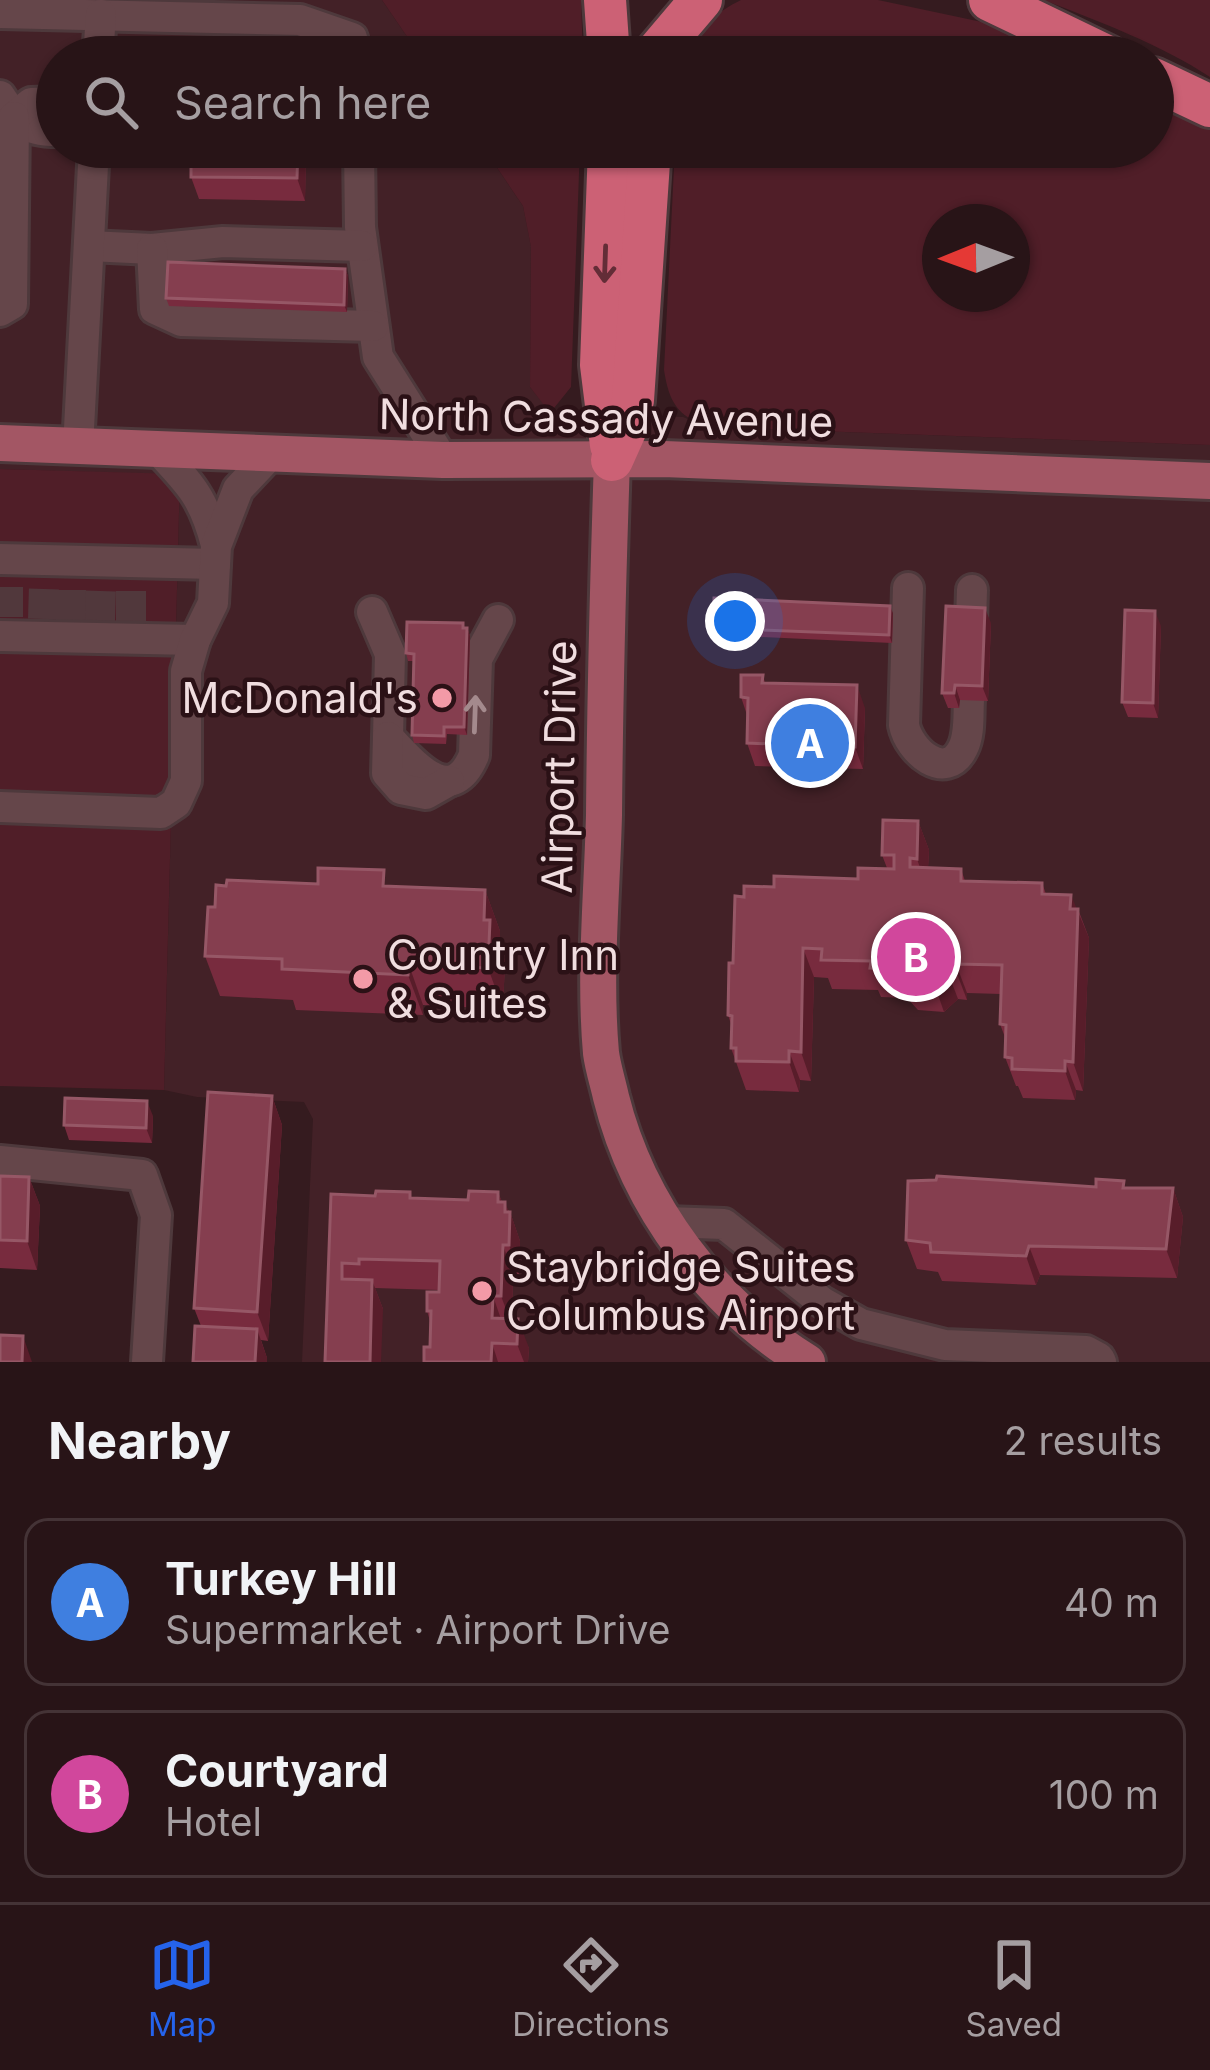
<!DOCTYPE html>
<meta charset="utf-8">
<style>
body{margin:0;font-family:Inter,sans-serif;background:#301d20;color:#f1f3f6}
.compass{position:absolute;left:922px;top:204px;width:108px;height:108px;border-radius:50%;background:#281417;box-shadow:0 3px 9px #0004;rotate:269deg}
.you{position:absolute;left:735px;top:621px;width:42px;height:42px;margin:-30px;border:9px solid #fff;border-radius:50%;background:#1a73e8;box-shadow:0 0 0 18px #1a73e833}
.badge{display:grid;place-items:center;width:78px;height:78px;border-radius:50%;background:#2563eb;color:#fff;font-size:39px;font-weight:700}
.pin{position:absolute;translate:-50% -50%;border:6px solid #fff;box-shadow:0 3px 12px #0006}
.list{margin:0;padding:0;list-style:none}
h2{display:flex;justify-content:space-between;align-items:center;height:156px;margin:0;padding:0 48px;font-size:51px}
h2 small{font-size:39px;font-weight:400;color:#a59ea1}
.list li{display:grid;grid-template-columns:78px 1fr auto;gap:36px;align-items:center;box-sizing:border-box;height:168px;margin:0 24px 24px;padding:0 24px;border:3px solid #443336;border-radius:24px}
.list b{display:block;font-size:45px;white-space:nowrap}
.list p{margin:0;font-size:39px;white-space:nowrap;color:#a59ea1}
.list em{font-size:39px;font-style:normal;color:#a59ea1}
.icon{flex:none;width:66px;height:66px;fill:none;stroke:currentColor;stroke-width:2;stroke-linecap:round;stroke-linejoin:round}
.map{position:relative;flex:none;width:1210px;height:1362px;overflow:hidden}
.search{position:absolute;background:#281417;box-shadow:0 3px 9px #0004;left:36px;right:36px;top:36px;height:132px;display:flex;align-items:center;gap:30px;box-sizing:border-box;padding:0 42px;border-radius:66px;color:#a59ea1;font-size:45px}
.sheet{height:540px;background:#281417}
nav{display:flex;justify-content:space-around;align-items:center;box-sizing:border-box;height:168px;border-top:3px solid #443336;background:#281417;font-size:33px;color:#a59ea1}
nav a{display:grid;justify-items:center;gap:6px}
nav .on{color:#2563eb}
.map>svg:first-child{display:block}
.built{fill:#432127}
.green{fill:#501e28;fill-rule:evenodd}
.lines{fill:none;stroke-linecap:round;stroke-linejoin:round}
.minor-tunnel{stroke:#51383c;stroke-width:30;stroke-dasharray:30 15;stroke-linecap:butt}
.minor-casing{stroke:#4e393c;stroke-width:36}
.major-casing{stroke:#4e393c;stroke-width:42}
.highway-casing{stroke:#4e393c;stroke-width:48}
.minor{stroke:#65464a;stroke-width:30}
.major{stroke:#a35664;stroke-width:36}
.highway{stroke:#cc6175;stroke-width:42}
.wall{fill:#782b3e}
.shaded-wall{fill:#581d2a}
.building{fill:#853e4f;stroke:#965766;stroke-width:3}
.oneway{stroke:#632d37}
.oneway2{stroke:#a48a8d}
.poi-dot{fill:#f39aa7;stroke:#2b1116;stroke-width:4.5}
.labels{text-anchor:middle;stroke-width:9;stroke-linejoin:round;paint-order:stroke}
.street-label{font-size:42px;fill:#f0dddf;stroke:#2b1116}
.poi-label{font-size:42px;fill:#f0dddf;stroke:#2b1116;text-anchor:start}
</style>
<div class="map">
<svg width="1210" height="1362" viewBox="0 0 1210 1362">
<rect width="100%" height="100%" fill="#351b1f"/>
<polygon class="built" points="0,0 382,0 421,57 57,57 57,147 483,147 523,206 531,246 530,387 551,413 683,417 707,427 1210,445 1210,1362 302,1362 313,1119 304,1102 197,1097 164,1090 180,475 0,469"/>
<g class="green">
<polygon points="382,0 581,0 583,57 421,57"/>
<path d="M741,0H878L996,25L1088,57H682C692,32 718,11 741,0Z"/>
<path d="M1044,0H1210V77C1160,44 1100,22 1044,0Z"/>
<path d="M1153,93L1210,124V445L707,427C677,415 669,402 664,370L675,147H1153ZM940,222H1012V294H940Z"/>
<polygon points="483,147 580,147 571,387 550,413 530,387 531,247 523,206"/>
<polygon points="0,469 180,474 164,1090 0,1086"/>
</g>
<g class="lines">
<g class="minor-tunnel">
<polyline points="8,617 8,583"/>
<polyline points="43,619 44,585"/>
<polyline points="71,620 71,586"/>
<polyline points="100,621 101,587"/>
<polyline points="131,621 131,587"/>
</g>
<defs>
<g id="minor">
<polyline points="0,13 300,20 352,38 357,57"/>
<polyline points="98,57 101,15"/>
<path d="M0,96C17,122 25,131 57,131"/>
<polyline points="14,117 31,103 57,102"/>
<polyline points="359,147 360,227 378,357 443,460"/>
<polyline points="89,246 152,249 223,242 362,246"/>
<polyline points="152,249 155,309 181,321 373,326"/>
<polyline points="0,311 12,304 14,117"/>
<polyline points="78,447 94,147"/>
<path d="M158,450C191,485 204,498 216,545"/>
<polyline points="0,559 215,564"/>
<path d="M908,588L904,725C909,751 946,783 963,748C970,734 968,715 969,700"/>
<path d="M372,612L390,654L388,737C412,762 451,811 474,755L477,659L498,620"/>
<polyline points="971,622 972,590"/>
<polyline points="0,636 195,640"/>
<polyline points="388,737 387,773 401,789 426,794 449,781"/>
<polyline points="0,807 161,813 176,803 186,781 186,671 195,640 213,603 216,546 238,489 271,454"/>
<polyline points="0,1161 142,1175 156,1215 147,1362"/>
<polyline points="667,1222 724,1224 822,1302 861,1324 945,1345 1086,1351 1099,1358 1101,1362"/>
</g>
<g id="major">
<polyline points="0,443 443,460 664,459 1210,481"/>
<path d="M612,460C608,578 605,697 604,815C602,894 594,974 601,1053C603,1068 608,1083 611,1097C638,1206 712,1304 807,1362"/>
</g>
<g id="highway">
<polyline points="605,0 609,57"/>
<polyline points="990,0 1108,57"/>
<polyline points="656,53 701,0"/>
<polyline points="1153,79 1210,106"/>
<polyline points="609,147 601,365 611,445"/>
<polyline points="612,460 625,431 633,400 650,147"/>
</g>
</defs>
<use href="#minor" class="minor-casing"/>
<use href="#major" class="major-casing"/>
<use href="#highway" class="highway-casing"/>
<use href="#minor" class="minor"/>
<use href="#major" class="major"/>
<use href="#highway" class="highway"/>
</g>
<g class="wall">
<polygon points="191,147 306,147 305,201 199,199 191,177"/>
<polygon points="345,269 348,276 347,312 169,306 166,298"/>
<polygon points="893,613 892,643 716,635 713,628"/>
<polygon points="991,623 988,701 960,700 959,708 948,708 942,693"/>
<polygon points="1161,626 1158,718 1128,717 1122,702"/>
<polygon points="464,628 467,628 470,636 467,735 447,734 446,744 414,743 412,735 414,661 408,661 406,653"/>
<polygon points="763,675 765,683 865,708 863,769 755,766 747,743 747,715 741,697"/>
<polygon points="918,821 929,850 928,868 961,869 965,881 1042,883 1046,894 1078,909 1089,938 1083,1091 1076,1090 1075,1100 1023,1098 1018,1086 1016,1086 1005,1057 1006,1040 1000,1024 1001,994 967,993 967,1000 958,999 944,1012 918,1010 907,998 881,997 878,990 832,989 828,978 814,977 811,1081 800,1080 799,1092 746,1090 731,1048 732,1027 728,1015 733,963 744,897 858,879 887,868 882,855"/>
<polygon points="318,884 485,890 500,931 500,946 505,961 503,1009 423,1005 423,1015 296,1010 293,1000 220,996 205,956 215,907"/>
<polygon points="272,1096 282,1125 268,1341 261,1340 267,1358 201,1326 194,1308"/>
<polygon points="153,1116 152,1143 69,1140 64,1125"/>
<polygon points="0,1176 29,1177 40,1206 37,1270 0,1268"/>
<polygon points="1096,1187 1173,1188 1183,1217 1177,1278 1040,1275 1036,1285 942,1281 938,1272 917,1269 906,1240"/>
<polygon points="498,1192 502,1202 510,1212 520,1241 519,1274 513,1274 512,1319 529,1348 528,1362 424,1362 430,1347 430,1321 427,1311 439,1290 375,1288 383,1309 325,1362 331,1194 468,1200"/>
</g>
<g class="shaded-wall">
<polygon points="298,147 306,147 305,201 297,178"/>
<polygon points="345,269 348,276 347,312 344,305"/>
<polygon points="890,606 893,613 892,643 889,635"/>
<polygon points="985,608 991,623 988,701 982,686"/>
<polygon points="1155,611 1161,626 1158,718 1153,703"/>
<polygon points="467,628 470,636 467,735 464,727"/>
<polygon points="857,685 865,708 863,769 855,747"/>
<polygon points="955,685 960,700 959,708 954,693"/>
<polygon points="918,821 929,850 927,888 917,859"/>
<polygon points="485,890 500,931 500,946 505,961 503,1009 488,968 484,920"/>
<polygon points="1071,895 1089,938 1083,1091 1073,1062"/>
<polygon points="803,948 814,977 811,1081 801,1052"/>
<polygon points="956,964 967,993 967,1000 956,971"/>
<polygon points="409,965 423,1005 423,1015 408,975"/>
<polygon points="947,970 958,999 944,1012 934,983"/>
<polygon points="789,1051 800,1080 799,1092 789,1062"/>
<polygon points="1065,1061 1076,1090 1075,1100 1065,1071"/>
<polygon points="272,1096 282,1125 268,1341 257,1312"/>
<polygon points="147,1101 153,1116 152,1143 146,1128"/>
<polygon points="29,1177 40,1206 37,1270 27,1241"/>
<polygon points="1173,1188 1183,1217 1177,1278 1166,1249"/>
<polygon points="498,1192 505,1211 505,1202 510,1215 510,1212 520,1241 519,1274 509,1245 498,1202"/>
<polygon points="503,1245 513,1274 512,1325 501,1296"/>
<polygon points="1029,1246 1040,1275 1036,1285 1026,1256"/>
<polygon points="372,1280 383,1309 381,1362 370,1362"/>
<polygon points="493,1296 503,1325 492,1318"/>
<polygon points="518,1319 529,1348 528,1362 524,1362 517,1344"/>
<polygon points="257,1329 267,1358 267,1362 255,1362"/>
<polygon points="23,1336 32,1362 22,1362"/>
<polygon points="492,1343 498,1362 491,1362"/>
</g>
<g class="building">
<polygon points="191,147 298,147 297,178 191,177"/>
<polygon points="168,262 345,269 344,305 166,298"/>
<polygon points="714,598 890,606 889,635 713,628"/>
<polygon points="946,606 985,608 982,686 955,685 954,693 942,693"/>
<polygon points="1125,610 1155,611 1153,703 1122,702"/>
<polygon points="407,622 463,623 463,628 467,628 464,727 444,727 444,736 412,735 414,654 406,653"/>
<polygon points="741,675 763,675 762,683 857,685 855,747 747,743 748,698 741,697"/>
<polygon points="883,820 918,821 917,859 910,858 910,867 961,869 961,881 1042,883 1042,894 1071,895 1070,909 1078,909 1073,1062 1065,1061 1065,1071 1012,1069 1012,1058 1005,1057 1006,1025 1000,1024 1002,965 956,964 956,971 947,970 934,983 908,981 897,969 870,968 871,961 821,960 822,949 803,948 801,1052 789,1051 789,1062 736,1061 736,1048 731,1048 732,1016 728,1015 729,963 733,963 735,896 744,897 744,886 774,887 774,876 858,879 858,868 894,869 894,855 882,855"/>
<polygon points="318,868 384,870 383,886 485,890 484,920 490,920 488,968 409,965 408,975 282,969 282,959 205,956 208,907 215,907 216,885 226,886 227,880 318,884"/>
<polygon points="208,1092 272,1096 257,1312 194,1308"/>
<polygon points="65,1098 147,1101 146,1128 64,1125"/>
<polygon points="0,1176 29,1177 27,1241 0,1240"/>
<polygon points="937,1176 1096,1187 1096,1179 1124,1181 1123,1188 1173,1188 1166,1249 1029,1246 1026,1256 931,1252 930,1243 906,1240 908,1181 936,1180"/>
<polygon points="376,1191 410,1192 410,1198 468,1200 469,1191 498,1192 498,1202 505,1202 505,1212 510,1212 509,1245 503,1245 501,1296 493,1296 492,1318 518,1319 517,1344 492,1343 491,1362 424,1362 424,1347 430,1347 431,1311 427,1311 427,1292 439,1292 440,1261 359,1259 359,1264 342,1263 342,1279 372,1280 370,1362 325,1362 331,1194 375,1196"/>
<polygon points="195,1326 257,1329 255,1362 193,1362"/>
<polygon points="0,1335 23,1336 22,1362 0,1362"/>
</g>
<defs><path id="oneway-shaft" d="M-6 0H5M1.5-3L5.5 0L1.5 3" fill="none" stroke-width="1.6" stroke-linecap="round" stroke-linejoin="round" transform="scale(3)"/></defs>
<use class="oneway" href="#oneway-shaft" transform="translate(605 264) rotate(92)"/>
<use class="oneway2" href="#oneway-shaft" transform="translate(475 714) rotate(-88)"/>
<g class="poi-dot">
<circle cx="442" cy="698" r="12"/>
<circle cx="363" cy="979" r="12"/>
<circle cx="482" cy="1291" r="12"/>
</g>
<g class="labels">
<g class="street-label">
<text transform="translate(606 418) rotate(1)" y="15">North Cassady Avenue</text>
<text transform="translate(559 767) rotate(-89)" y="15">Airport Drive</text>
</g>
<g class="poi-label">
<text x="418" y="713" text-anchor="end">McDonald's</text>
<text x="387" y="970">Country Inn<tspan x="387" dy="48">&amp; Suites</tspan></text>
<text x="506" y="1282">Staybridge Suites<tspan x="506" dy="48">Columbus Airport</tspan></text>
</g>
</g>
</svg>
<svg class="compass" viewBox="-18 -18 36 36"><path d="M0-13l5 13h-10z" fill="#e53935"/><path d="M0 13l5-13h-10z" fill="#a59ea1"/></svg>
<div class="you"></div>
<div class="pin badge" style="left:810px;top:743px;background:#3f7fe0">A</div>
<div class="pin badge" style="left:916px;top:957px;background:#d1479c">B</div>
<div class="search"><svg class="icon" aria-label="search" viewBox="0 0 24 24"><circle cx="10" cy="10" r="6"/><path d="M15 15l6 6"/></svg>Search here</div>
</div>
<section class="sheet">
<h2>Nearby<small>2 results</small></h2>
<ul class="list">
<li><span class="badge" style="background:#3f7fe0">A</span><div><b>Turkey Hill</b><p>Supermarket · Airport Drive</p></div><em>40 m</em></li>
<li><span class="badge" style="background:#d1479c">B</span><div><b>Courtyard</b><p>Hotel</p></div><em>100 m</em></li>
</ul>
</section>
<nav>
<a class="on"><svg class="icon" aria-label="map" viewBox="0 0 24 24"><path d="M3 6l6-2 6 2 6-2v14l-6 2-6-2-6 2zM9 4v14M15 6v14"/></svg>Map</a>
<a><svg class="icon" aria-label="directions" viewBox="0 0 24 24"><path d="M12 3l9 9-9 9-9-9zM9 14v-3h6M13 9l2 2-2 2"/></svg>Directions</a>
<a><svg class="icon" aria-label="saved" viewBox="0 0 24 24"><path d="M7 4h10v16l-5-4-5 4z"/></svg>Saved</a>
</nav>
